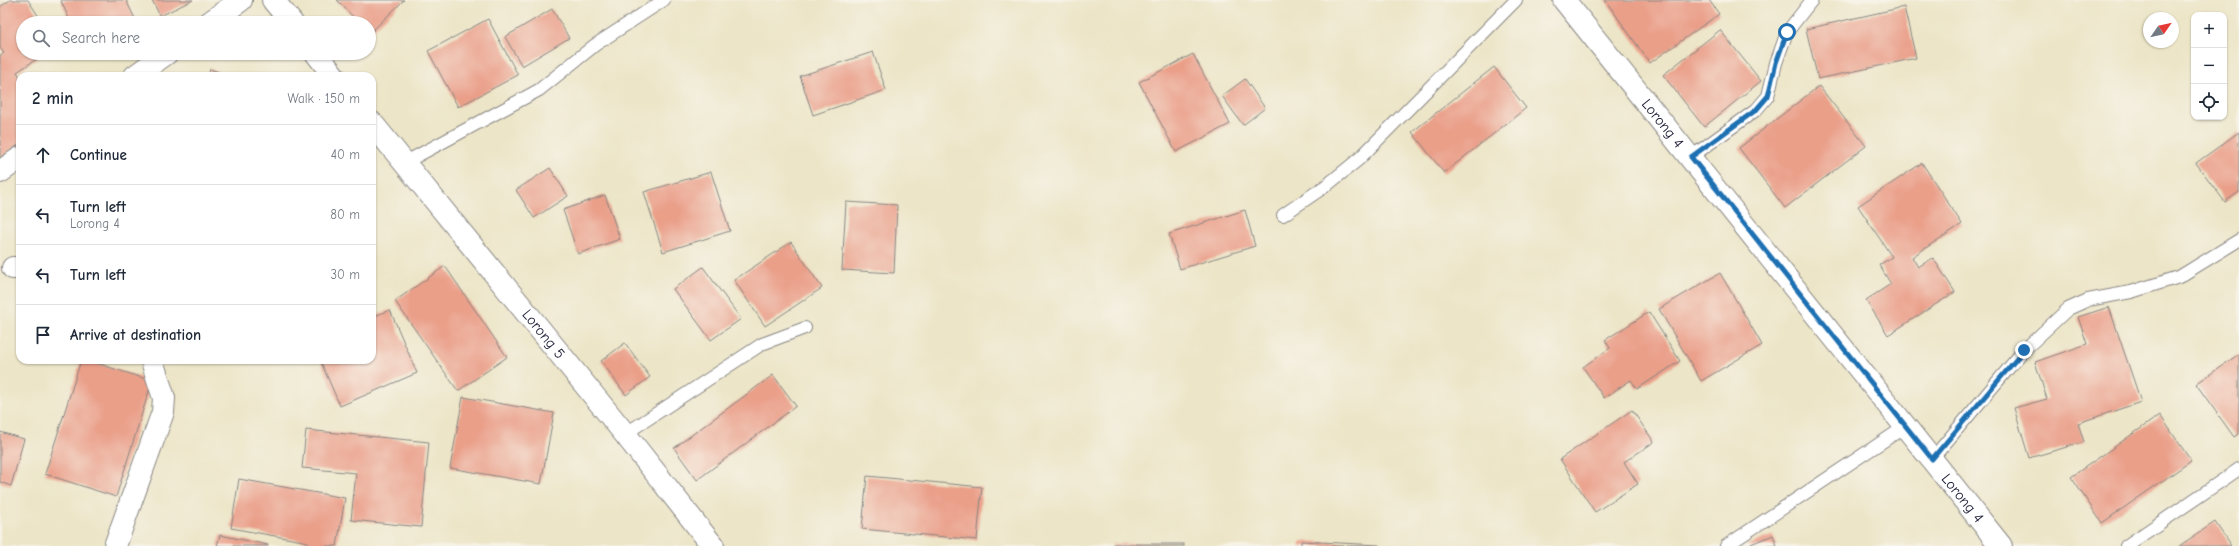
<!DOCTYPE html>
<meta charset="utf-8">
<style>
body{margin:0;font-family:"Comic Neue",sans-serif;background:#f2f2f3;color:#1f2937}
.controls{position:absolute;right:12px;top:12px;display:grid;overflow:hidden;border-radius:8px;box-shadow:0 1px 3px #0004}
.controls button{width:36px;height:36px;display:grid;place-items:center;padding:0;border:0;border-bottom:1px solid #e0e1e3;background:#fff;color:#1f2937;font:20px sans-serif}
.compass{position:absolute;left:2143px;top:12px;width:36px;height:36px;border-radius:50%;background:#fff;box-shadow:0 1px 3px #0004;rotate:56deg}
.stop{position:absolute;width:12px;height:12px;margin:-9px;border:3px solid #1f6fb2;border-radius:50%;background:#fff}
.stop.end{background:#1f6fb2;border-color:#fff;box-shadow:0 1px 4px #0008}
.list{margin:0;padding:0;list-style:none}
h2{display:flex;justify-content:space-between;align-items:center;height:52px;margin:0;padding:0 16px;font-size:17px}
h2 small{font-size:13px;font-weight:400;color:#747a83}
.list li{display:grid;grid-template-columns:26px 1fr auto;gap:12px;align-items:center;box-sizing:border-box;height:60px;padding:0 16px;border-top:1px solid #e0e1e3}
.list b{display:block;font-size:15px;white-space:nowrap}
.list p{margin:0;font-size:13px;white-space:nowrap;color:#747a83}
.list em{font-size:13px;font-style:normal;color:#747a83}
.icon{flex:none;width:22px;height:22px;fill:none;stroke:currentColor;stroke-width:2;stroke-linecap:round;stroke-linejoin:round}
.map{position:relative;flex:none;width:2239px;height:546px;overflow:hidden}
.search{position:absolute;background:#fff;box-shadow:0 1px 3px #0004;left:16px;top:16px;width:360px;height:44px;display:flex;align-items:center;gap:10px;box-sizing:border-box;padding:0 14px;border-radius:22px;color:#747a83;font-size:15px}
.panel{position:absolute;background:#fff;box-shadow:0 1px 3px #0004;left:16px;top:72px;width:360px;height:292px;border-radius:12px}
.map>svg:first-child{display:block}
.building{fill:#ea9f89}
.lines{fill:none;stroke-linecap:round;stroke-linejoin:round}
.service-casing{stroke:#878481;stroke-width:14}
.minor-casing{stroke:#878481;stroke-width:24}
.service{stroke:#fff;stroke-width:12}
.minor{stroke:#fff;stroke-width:22}
.route{stroke:#1f6fb2;stroke-width:5}
.labels{text-anchor:middle;stroke-width:3;stroke-linejoin:round;paint-order:stroke}
.street-label{font-size:15px;fill:#22223b;stroke:#f7f3e8}
</style>
<div class="map">
<svg width="2239" height="546" viewBox="0 0 2239 546">
<rect width="100%" height="100%" fill="#f7f3e8"/>
<filter id="ink" filterUnits="userSpaceOnUse"><feTurbulence type="fractalNoise" baseFrequency=".025" numOctaves="2"/><feDisplacementMap in="SourceGraphic" scale="8" xChannelSelector="R" yChannelSelector="G"/><feConvolveMatrix kernelMatrix="1 2 1 2 8 2 1 2 1" color-interpolation-filters="sRGB"/></filter>
<filter id="wash" filterUnits="userSpaceOnUse"><feTurbulence type="fractalNoise" baseFrequency=".012" numOctaves="4" result="noise"/><feDisplacementMap in="SourceGraphic" scale="16" xChannelSelector="R" yChannelSelector="G"/><feGaussianBlur stdDeviation="0.9" result="paint"/><feColorMatrix in="noise" values="0 0 0 0 0 0 0 0 0 0 0 0 0 0 0 0 0 1.4 0 .05"/><feComposite in="paint" operator="in"/></filter>
<g filter="url(#wash)">
<rect width="100%" height="100%" fill="#ece5c7"/>
<g id="blocks">
<g class="building">
<polygon points="10,0 28,0 43,23 23,23 23,53 46,53 17,72 20,77 20,144 0,158 0,55 4,53 0,48 0,7"/>
<polygon points="63,0 126,0 137,23 71,23 61,1"/>
<polygon points="152,0 193,0 160,16"/>
<polygon points="337,0 404,0 369,34 369,23 359,23"/>
<polygon points="1605,0 1709,0 1719,14 1650,63"/>
<polygon points="1904,7 1916,58 1818,79 1806,29"/>
<polygon points="552,9 569,38 522,66 505,37"/>
<polygon points="488,19 518,75 458,107 428,51"/>
<polygon points="1720,30 1761,81 1704,127 1663,75"/>
<polygon points="873,52 886,90 813,115 800,76"/>
<polygon points="1193,54 1230,124 1176,152 1139,82"/>
<polygon points="1494,67 1526,108 1444,173 1412,132"/>
<polygon points="210,69 231,76 208,76"/>
<polygon points="1245,79 1265,108 1243,125 1222,96"/>
<polygon points="1819,86 1866,146 1785,208 1739,148"/>
<polygon points="2239,132 2239,192 2225,202 2196,163"/>
<polygon points="1922,163 1962,224 1912,257 1918,267 1933,258 1955,292 1888,335 1866,300 1891,284 1879,265 1892,257 1858,206"/>
<polygon points="550,168 568,196 534,218 516,190"/>
<polygon points="711,172 730,231 663,252 644,192"/>
<polygon points="605,195 620,239 578,254 563,210"/>
<polygon points="846,202 897,205 894,273 842,270"/>
<polygon points="1245,210 1255,246 1180,269 1169,234"/>
<polygon points="791,242 822,288 765,326 734,280"/>
<polygon points="445,266 507,357 458,391 395,301"/>
<polygon points="703,267 741,319 711,340 673,289"/>
<polygon points="1720,273 1762,345 1701,381 1659,309"/>
<polygon points="2109,307 2141,402 2078,423 2084,442 2029,458 2014,408 2047,399 2035,362 2087,344 2078,317"/>
<polygon points="390,310 417,373 340,406 320,360 372,360 372,317"/>
<polygon points="1649,312 1680,361 1637,389 1631,380 1604,398 1583,367 1610,348 1605,340"/>
<polygon points="625,343 650,377 626,395 601,361"/>
<polygon points="2239,354 2239,434 2234,437 2196,384"/>
<polygon points="81,360 87,360 152,381 116,497 45,474"/>
<polygon points="773,375 796,406 697,480 674,448"/>
<polygon points="463,397 554,413 541,484 450,468"/>
<polygon points="1632,410 1654,442 1624,462 1638,484 1595,512 1560,459"/>
<polygon points="2160,415 2191,461 2102,523 2071,477"/>
<polygon points="306,430 429,442 421,527 351,520 356,473 302,468"/>
<polygon points="0,432 24,439 11,486 0,482"/>
<polygon points="867,476 982,487 977,540 862,529"/>
<polygon points="239,479 345,498 337,546 308,546 308,542 231,528"/>
<polygon points="2215,522 2231,546 2179,546"/>
<polygon points="220,535 268,545 268,546 217,546"/>
<polygon points="1773,535 1777,546 1746,546"/>
<polygon points="1301,541 1379,545 1379,546 1301,546"/>
<rect x="1113" y="544" width="71" height="2"/>
</g>
</g>
</g>
<g filter="url(#ink)">
<use href="#blocks" fill-opacity="0" stroke="#878481" stroke-width="1"/>
<g class="lines">
<defs>
<g id="service">
<polyline points="1691,157 1756,110 1768,96 1776,63 1787,32 1812,0"/>
<polyline points="404,163 539,90 595,45 664,0"/>
<polyline points="1283,215 1327,185 1359,159 1516,0"/>
<polyline points="625,434 762,344 805,328"/>
<polyline points="1932,459 2024,350 2068,309 2088,300 2131,292 2179,277 2239,240"/>
<polyline points="1726,546 1906,426"/>
<polyline points="2126,546 2239,469"/>
</g>
<g id="minor">
<polyline points="273,0 292,23"/>
<path id="s1" d="M1564,0L2001,546"/>
<polyline points="209,23 241,0"/>
<polyline points="316,53 334,76"/>
<polyline points="135,76 167,53"/>
<path id="s2" d="M372,123L625,434L713,546"/>
<polyline points="0,172 20,158"/>
<polyline points="13,268 20,268"/>
<polyline points="115,546 163,412 164,398 153,364"/>
</g>
</defs>
<use href="#service" class="service-casing"/>
<use href="#minor" class="minor-casing"/>
<use href="#service" class="service"/>
<use href="#minor" class="minor"/>
</g>
</g>
<g class="lines" filter="url(#ink)">
<polyline class="route" points="1787,32 1776,63 1768,96 1756,110 1691,157 1932,459 2024,350"/>
</g>
<g class="labels">
<g class="street-label">
<text dy="5" stroke="none"><textPath href="#s1" startOffset="158">Lorong 4</textPath></text>
<text dy="5" stroke="none"><textPath href="#s2" startOffset="272">Lorong 5</textPath></text>
<text dy="5" stroke="none"><textPath href="#s1" startOffset="638">Lorong 4</textPath></text>
</g>
</g>
</svg>
<div class="controls">
<button>+</button>
<button>−</button>
<button><svg class="icon" aria-label="locate" viewBox="0 0 24 24"><circle cx="12" cy="12" r="6"/><path d="M12 2v4M12 18v4M2 12h4M18 12h4"/></svg></button>
</div>
<svg class="compass" viewBox="-18 -18 36 36"><path d="M0-13l5 13h-10z" fill="#e53935"/><path d="M0 13l5-13h-10z" fill="#747a83"/></svg>
<div class="stop" style="left:1787px;top:32px"></div>
<div class="stop end" style="left:2024px;top:350px"></div>
<div class="search"><svg class="icon" aria-label="search" viewBox="0 0 24 24"><circle cx="10" cy="10" r="6"/><path d="M15 15l6 6"/></svg>Search here</div>
<section class="panel">
<h2>2 min<small>Walk · 150 m</small></h2>
<ul class="list">
<li><svg class="icon" aria-label="ahead" viewBox="0 0 24 24"><path d="M12 20V5M6 11l6-6 6 6"/></svg><div><b>Continue</b></div><em>40 m</em></li>
<li><svg class="icon" aria-label="left" viewBox="0 0 24 24"><path d="M17 20v-9H6M10 6l-5 5 5 5"/></svg><div><b>Turn left</b><p>Lorong 4</p></div><em>80 m</em></li>
<li><svg class="icon" aria-label="left" viewBox="0 0 24 24"><path d="M17 20v-9H6M10 6l-5 5 5 5"/></svg><div><b>Turn left</b></div><em>30 m</em></li>
<li><svg class="icon" aria-label="arrive" viewBox="0 0 24 24"><path d="M6 21V4h12l-3 4 3 4H6"/></svg><div><b>Arrive at destination</b></div></li>
</ul>
</section>
</div>
